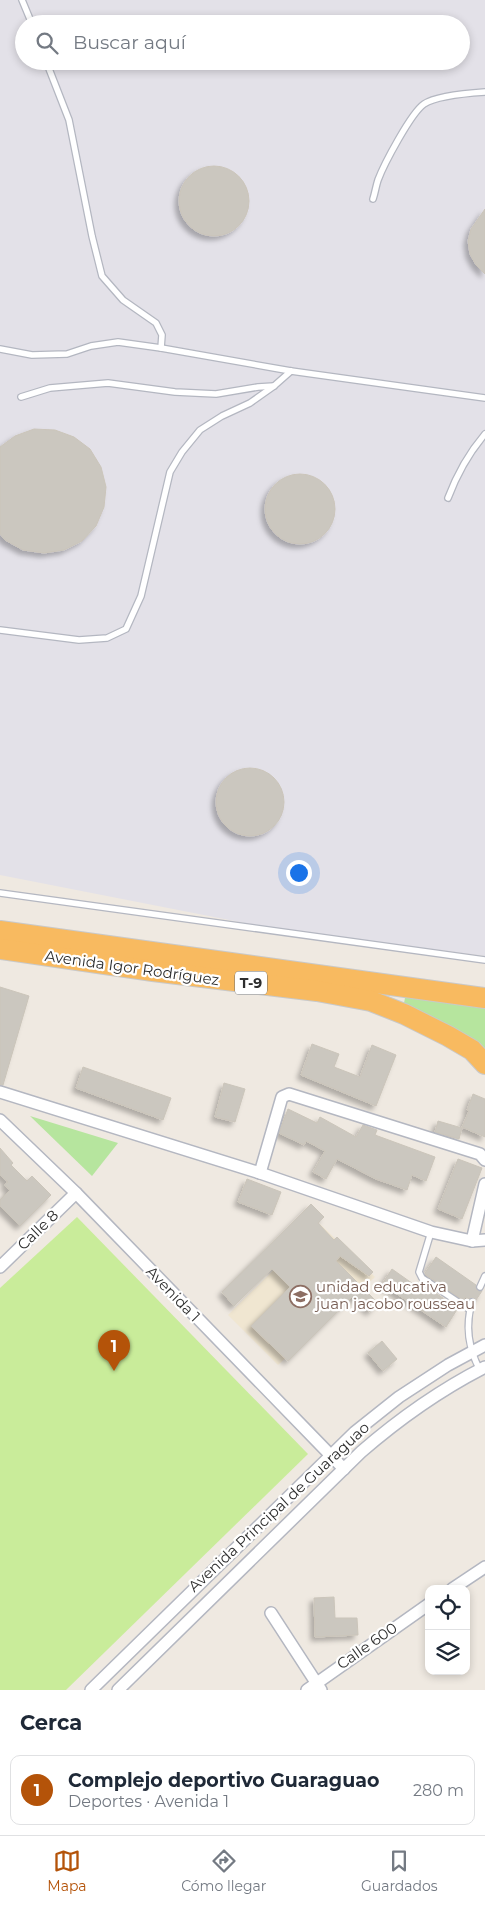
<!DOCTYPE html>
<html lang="es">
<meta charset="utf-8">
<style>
body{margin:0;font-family:Montserrat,sans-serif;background:#f2f2f3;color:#1f2937}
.controls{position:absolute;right:15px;bottom:15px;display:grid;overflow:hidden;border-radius:10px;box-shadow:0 2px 8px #0003}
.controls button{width:45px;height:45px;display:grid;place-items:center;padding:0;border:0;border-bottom:1px solid #e0e1e3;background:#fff;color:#1f2937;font:25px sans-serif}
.you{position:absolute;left:298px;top:872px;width:18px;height:18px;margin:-12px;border:4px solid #fff;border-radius:50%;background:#1a73e8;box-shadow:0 0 0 8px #1a73e833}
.badge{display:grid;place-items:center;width:32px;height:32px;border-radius:50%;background:#b45309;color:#fff;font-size:16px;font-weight:700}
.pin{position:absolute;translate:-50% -41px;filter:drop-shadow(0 1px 2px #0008)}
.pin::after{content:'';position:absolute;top:26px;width:18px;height:15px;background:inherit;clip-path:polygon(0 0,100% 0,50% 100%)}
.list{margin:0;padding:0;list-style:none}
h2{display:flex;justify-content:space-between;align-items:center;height:65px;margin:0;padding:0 20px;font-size:21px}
h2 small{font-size:16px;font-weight:400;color:#747a83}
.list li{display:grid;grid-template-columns:32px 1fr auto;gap:15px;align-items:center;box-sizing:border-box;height:70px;margin:0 10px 10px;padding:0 10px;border:1px solid #e0e1e3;border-radius:10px}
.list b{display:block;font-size:19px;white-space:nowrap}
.list p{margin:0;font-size:16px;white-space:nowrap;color:#747a83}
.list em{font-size:16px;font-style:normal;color:#747a83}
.icon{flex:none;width:28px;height:28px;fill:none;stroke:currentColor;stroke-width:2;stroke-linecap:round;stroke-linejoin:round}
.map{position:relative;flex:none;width:485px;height:1690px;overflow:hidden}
.search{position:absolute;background:#fff;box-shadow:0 2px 8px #0003;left:15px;right:15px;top:15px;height:55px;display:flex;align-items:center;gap:12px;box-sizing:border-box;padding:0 18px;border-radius:28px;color:#747a83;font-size:19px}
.sheet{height:145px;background:#fff}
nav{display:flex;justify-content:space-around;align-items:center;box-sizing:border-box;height:70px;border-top:1px solid #e0e1e3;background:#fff;font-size:14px;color:#747a83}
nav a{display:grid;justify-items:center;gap:2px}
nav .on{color:#b45309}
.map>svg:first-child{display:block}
.industrial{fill:#e3e1e8;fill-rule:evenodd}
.education{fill:#f0e6d1}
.green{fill:#b6e59e}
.pitch{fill:#c9ec9a}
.building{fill:#cbc7bf;stroke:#cbc5ba;filter:url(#shadow)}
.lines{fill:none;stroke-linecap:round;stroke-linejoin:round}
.service-casing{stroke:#b4b7c1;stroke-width:8}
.minor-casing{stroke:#b4b7c1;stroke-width:14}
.trunk-casing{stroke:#c9c9c9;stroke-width:22}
.service{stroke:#fff;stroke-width:5.5}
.minor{stroke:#fff;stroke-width:11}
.trunk{stroke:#f8ba60;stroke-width:20}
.labels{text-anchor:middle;stroke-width:4.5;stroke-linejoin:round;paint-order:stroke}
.shield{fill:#fff;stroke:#6d6d6d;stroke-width:1}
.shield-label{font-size:14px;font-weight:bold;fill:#2e2e2e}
.street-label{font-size:15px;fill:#2e2e2e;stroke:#fff}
.education-label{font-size:15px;fill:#785e54;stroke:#fff;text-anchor:start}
</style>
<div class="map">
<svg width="485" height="1690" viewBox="0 0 485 1690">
<defs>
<filter id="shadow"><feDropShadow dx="-4" dy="4" stdDeviation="2.5" flood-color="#0004"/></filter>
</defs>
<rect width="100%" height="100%" fill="#efe9e1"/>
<path class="industrial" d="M0,0H485V956L270,928L0,875ZM24,24H461V61H24Z"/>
<polygon class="education" points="320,1224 375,1277 278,1365 228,1315"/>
<g class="green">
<polygon points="406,993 485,1007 485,1050 480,1043 404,1003"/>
<polygon points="30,1116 118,1143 92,1176"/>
</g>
<polygon class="pitch" points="77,1217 308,1454 66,1690 0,1690 0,1288"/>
<g class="building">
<circle cx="214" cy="201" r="35"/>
<polygon points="485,209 485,274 476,265 470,254 468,241 471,229"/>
<polygon points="34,429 55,430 74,437 90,449 101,467 106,487 104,507 96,526 82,541 64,550 44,553 23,550 5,540 0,534 0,447 15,436"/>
<circle cx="300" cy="509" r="35"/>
<circle cx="250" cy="802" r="34"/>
<polygon points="0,987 29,996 3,1085 0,1085"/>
<polygon points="312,1044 339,1054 334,1067 360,1077 372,1045 396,1055 376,1106 301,1075"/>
<polygon points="83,1067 171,1098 163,1120 76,1088"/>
<polygon points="224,1083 245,1089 235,1122 215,1117"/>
<polygon points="473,1094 485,1099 485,1137 462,1127 469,1111 467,1110"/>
<polygon points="288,1109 317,1123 320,1117 356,1137 363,1125 377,1130 375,1135 435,1157 426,1181 412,1175 407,1190 376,1179 337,1159 326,1179 313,1172 325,1151 306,1141 304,1145 279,1133"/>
<polygon points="438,1121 462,1128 459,1139 435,1132"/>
<polygon points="0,1148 13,1163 11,1165 27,1181 32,1176 51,1195 20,1226 0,1206 0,1200 10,1190 4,1185 8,1182 0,1175"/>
<polygon points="458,1159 482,1168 462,1219 438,1209"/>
<polygon points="247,1179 281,1192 272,1215 238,1202"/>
<polygon points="311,1204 324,1217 318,1223 334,1240 337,1237 373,1272 369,1276 340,1256 336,1261 378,1303 370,1312 353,1296 288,1361 251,1326 290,1287 272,1269 234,1306 222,1292"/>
<polygon points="436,1257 476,1285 477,1290 482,1291 476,1300 474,1298 469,1299 465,1297 463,1300 426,1275 425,1273"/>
<polygon points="392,1269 416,1286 419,1282 458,1308 446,1327 382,1284"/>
<polygon points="382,1341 397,1359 383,1371 368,1353"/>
<polygon points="334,1597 335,1618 357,1618 358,1635 315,1637 314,1598"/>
</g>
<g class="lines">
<defs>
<g id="service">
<polyline points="22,0 32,24"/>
<polyline points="46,61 69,120 92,236 102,276 123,300 156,323 162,335 161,348"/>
<path d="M373,199C375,193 376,186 378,180C384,164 411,113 424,104C436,96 470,93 485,92"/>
<polyline points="0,349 32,355 67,354 91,346 118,342 161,348 291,371 485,398"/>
<polyline points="21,397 50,388 108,383 175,392 216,394 258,387 274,386"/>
<path d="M448,498C457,474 468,454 485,434"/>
<polyline points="0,630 79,640 107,638 126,629 141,596 170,472 182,452 200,430 222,416 250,403 274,386 291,371"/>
<polyline points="0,893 485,960"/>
<polyline points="431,1232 419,1272 422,1278 470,1310"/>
<polyline points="480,1287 485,1276"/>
<path d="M472,1302C465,1326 468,1348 480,1370"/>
</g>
<g id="minor">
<polyline points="0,1092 260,1173 431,1232 472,1241 485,1240"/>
<polyline points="0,1120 76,1193 344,1469"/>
<polyline points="260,1173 282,1097 289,1094 480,1154 485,1160"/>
<polyline points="472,1241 485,1184"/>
<polyline points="0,1267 76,1193"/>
<polyline points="452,1589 485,1567"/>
<polyline points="271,1613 321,1690"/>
<polyline points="91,1690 355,1432 399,1397 448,1365 485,1345"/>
<path d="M118,1690L361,1452C399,1419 440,1390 485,1367"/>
<polyline points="307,1690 429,1604"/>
</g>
<g id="trunk">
<polyline points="0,931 485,998"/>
<polyline points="0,949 153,971 317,991 371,1001 404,1014 448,1036 472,1050 485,1064"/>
</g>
</defs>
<use href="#service" class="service-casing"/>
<use href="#minor" class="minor-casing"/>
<use href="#trunk" class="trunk-casing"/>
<use href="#service" class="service"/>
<use href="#minor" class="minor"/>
<use href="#trunk" class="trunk"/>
</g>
<defs>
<symbol id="school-ring" viewBox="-11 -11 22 22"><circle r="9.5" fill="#fff" stroke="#8d6e63" stroke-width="1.5"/><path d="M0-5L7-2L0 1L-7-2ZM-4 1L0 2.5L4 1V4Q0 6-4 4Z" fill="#8d6e63"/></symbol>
</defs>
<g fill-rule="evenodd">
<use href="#school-ring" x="288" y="1284" width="25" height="25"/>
</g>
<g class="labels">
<rect class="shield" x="235" y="971.5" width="32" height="23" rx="4"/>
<g class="shield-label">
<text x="251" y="988">T-9</text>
</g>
<g class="street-label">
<text transform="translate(132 968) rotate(8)" y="5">Avenida Igor Rodríguez</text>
<text transform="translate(38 1230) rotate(-44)" y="5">Calle 8</text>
<text transform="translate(173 1294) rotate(46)" y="5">Avenida 1</text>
<text transform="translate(279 1507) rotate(-43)" y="5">Avenida Principal de Guaraguao</text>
<text transform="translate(367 1646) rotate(-35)" y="5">Calle 600</text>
</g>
<g class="education-label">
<text x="316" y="1292">unidad educativa<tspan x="316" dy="17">juan jacobo rousseau</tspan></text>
</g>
</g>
</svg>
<div class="controls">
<button><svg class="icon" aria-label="locate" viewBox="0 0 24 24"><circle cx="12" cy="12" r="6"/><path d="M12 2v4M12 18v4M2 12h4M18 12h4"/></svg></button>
<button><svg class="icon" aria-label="layers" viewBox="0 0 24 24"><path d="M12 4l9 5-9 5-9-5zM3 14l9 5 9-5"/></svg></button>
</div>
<div class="you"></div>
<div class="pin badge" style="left:114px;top:1371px">1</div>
<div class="search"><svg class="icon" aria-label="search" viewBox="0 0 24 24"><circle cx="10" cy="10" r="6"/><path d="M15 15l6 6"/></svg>Buscar aquí</div>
</div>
<section class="sheet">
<h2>Cerca<small></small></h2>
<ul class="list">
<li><span class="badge">1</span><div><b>Complejo deportivo Guaraguao</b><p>Deportes · Avenida 1</p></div><em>280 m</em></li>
</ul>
</section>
<nav>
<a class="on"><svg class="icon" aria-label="map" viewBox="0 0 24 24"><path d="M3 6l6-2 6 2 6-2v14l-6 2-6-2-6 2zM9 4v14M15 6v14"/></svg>Mapa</a>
<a><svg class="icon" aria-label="directions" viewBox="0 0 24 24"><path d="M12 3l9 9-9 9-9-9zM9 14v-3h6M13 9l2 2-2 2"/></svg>Cómo llegar</a>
<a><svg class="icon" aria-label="saved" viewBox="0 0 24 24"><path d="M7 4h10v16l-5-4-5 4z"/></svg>Guardados</a>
</nav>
